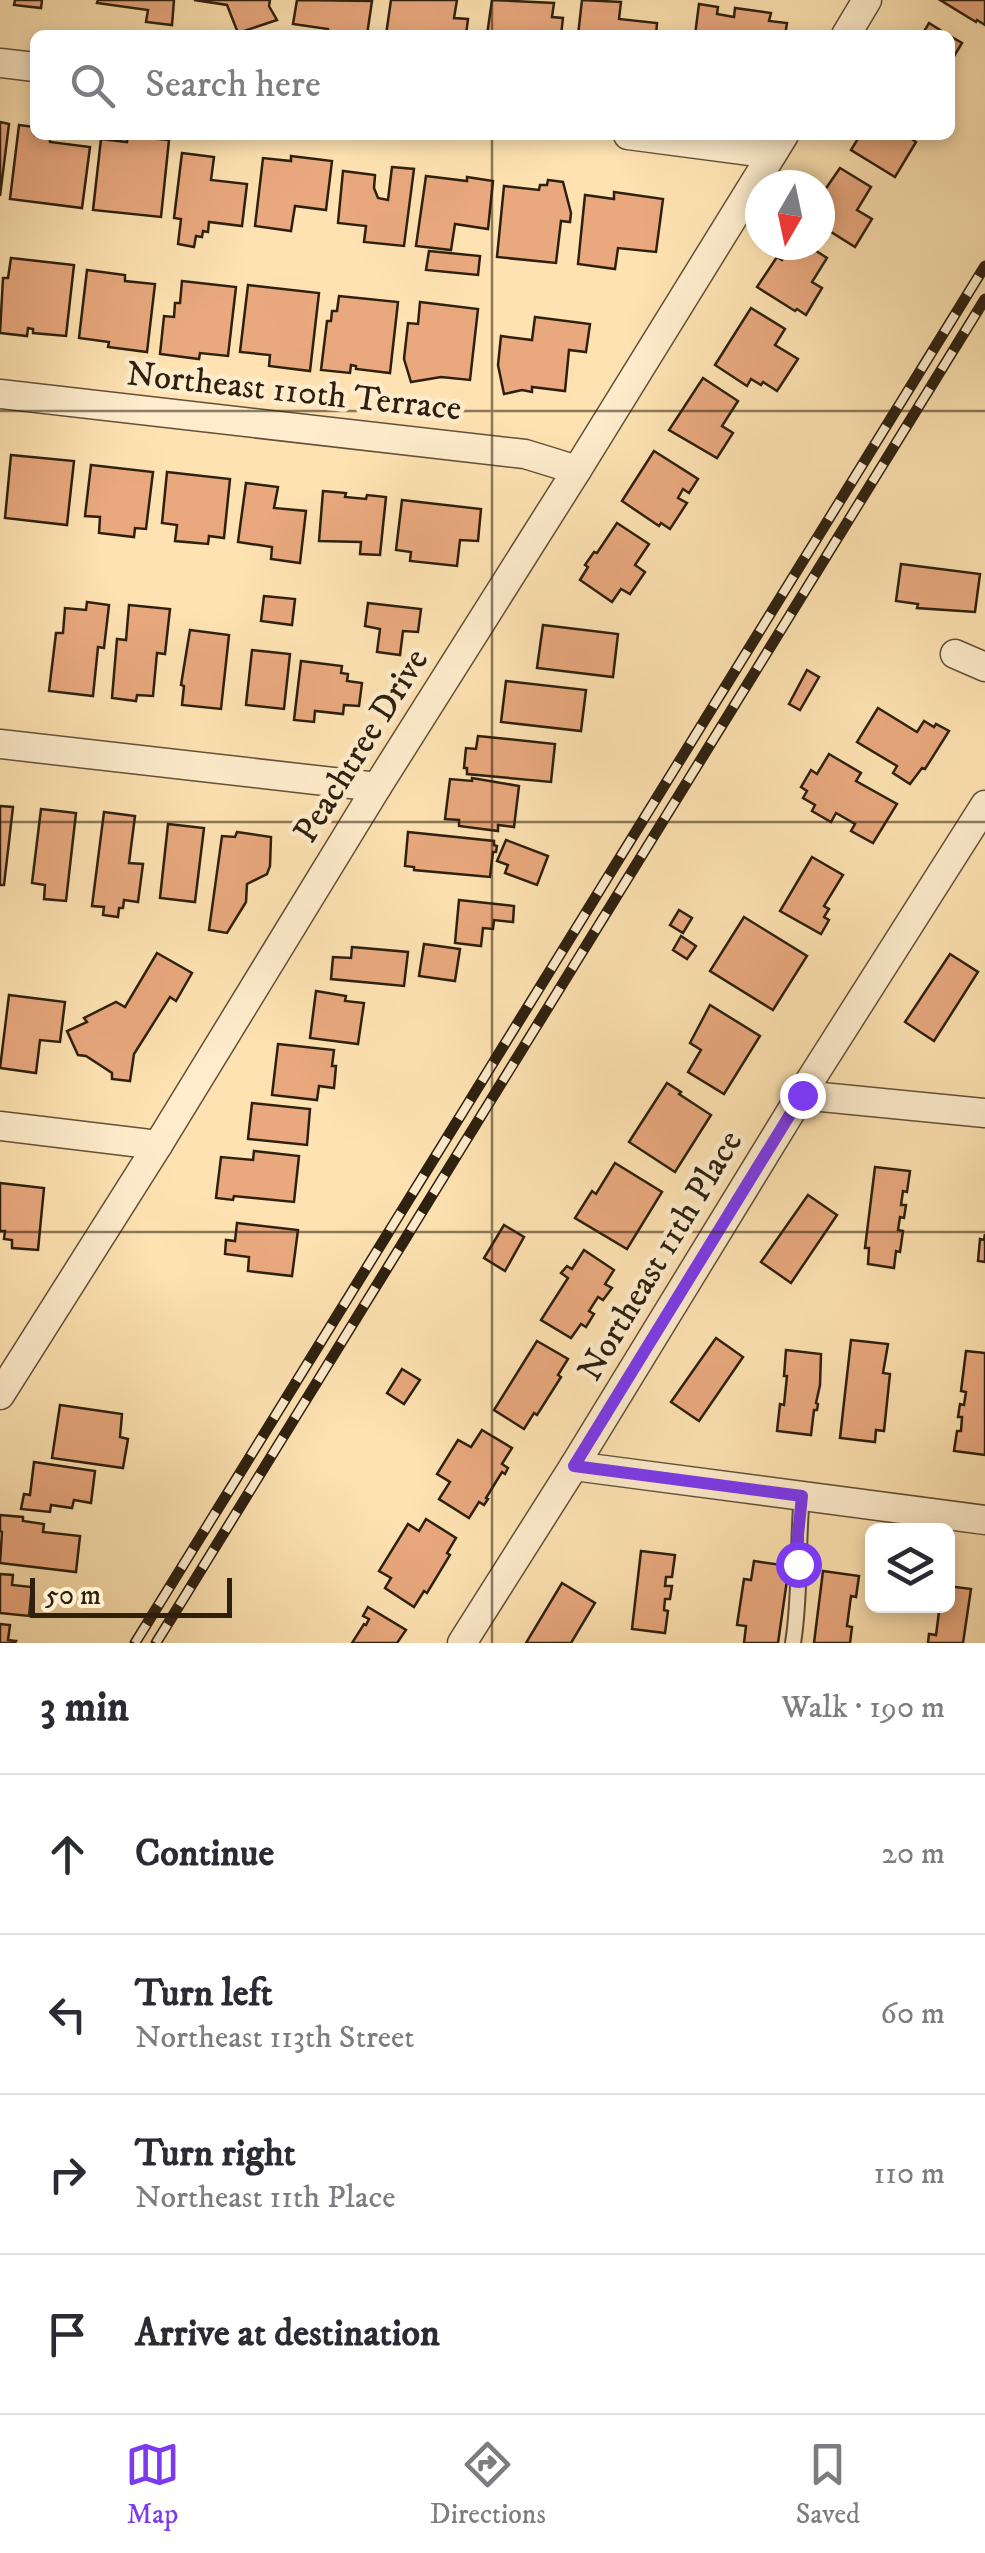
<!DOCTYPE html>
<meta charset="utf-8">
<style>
body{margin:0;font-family:"IM FELL DW Pica",serif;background:#f2f2f3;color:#2b2b33}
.controls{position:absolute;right:30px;bottom:30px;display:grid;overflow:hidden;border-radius:15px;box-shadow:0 5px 15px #0003}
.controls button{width:90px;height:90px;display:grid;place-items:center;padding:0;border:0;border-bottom:2px solid #e1e1e2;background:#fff;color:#2b2b33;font:50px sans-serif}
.compass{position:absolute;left:745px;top:170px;width:90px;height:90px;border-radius:50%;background:#fff;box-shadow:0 5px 15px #0003;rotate:189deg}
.scale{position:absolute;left:30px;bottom:25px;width:202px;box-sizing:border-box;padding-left:10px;border:5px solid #2d200f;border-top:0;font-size:28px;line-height:35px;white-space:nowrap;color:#2d200f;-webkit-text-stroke:8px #feeccc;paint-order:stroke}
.stop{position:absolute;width:30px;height:30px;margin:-22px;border:8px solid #7c3aed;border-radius:50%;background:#fff}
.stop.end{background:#7c3aed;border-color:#fff;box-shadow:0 2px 10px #0008}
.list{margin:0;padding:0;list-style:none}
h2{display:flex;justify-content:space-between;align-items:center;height:130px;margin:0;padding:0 40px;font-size:42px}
h2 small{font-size:32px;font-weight:400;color:#7c7c81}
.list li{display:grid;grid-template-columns:65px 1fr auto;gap:30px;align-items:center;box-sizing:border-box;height:160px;padding:0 40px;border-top:2px solid #e1e1e2}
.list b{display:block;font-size:38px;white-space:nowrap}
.list p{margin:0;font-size:32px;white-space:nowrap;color:#7c7c81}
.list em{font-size:32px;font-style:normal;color:#7c7c81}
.icon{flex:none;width:55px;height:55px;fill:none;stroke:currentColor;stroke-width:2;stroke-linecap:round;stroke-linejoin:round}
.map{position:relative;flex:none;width:985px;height:1643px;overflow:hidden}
.search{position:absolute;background:#fff;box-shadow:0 5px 15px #0003;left:30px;right:30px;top:30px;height:110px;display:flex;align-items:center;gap:25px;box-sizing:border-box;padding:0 35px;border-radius:15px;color:#7c7c81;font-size:38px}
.sheet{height:770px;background:#fff}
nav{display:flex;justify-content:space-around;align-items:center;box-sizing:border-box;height:140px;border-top:2px solid #e1e1e2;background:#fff;font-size:28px;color:#7c7c81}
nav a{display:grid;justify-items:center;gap:5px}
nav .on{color:#7c3aed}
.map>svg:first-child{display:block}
.building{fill:#e9a87e;stroke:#2d200f;stroke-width:2.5}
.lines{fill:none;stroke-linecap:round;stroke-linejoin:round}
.lane-casing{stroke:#615038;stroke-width:18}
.street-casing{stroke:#615038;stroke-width:31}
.lane{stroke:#feeccc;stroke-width:14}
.street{stroke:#feeccc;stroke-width:28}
.rail-casing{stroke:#2d200f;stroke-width:11}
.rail{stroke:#feeccc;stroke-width:8;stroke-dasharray:22;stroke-linecap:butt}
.route{stroke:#7c3aed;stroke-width:12}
.grid{fill:none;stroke:#2d200f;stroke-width:2.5;stroke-opacity:0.55}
.labels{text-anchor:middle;stroke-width:9;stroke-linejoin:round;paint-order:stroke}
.street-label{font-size:35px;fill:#2d200f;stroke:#feeccc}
</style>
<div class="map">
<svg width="985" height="1643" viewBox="0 0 985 1643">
<rect width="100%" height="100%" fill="#fee2b1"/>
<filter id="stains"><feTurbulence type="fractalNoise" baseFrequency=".002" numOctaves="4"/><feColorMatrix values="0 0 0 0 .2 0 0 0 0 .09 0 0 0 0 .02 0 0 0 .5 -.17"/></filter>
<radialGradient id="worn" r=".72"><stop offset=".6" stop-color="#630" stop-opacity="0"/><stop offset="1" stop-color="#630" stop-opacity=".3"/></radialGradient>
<g class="building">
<polygon points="15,0 42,0 41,8 14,5"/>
<polygon points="98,0 174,0 172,25 146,22 148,10 97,3"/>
<polygon points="194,0 270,0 269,6 277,20 238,33 227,5"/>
<polygon points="297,0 372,1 367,35 328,35 328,29 293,24"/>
<polygon points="391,0 457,0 454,18 468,19 466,35 386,35"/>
<polygon points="492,0 554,3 552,17 563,18 561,35 487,35"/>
<polygon points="582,0 621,2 619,19 657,23 656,35 578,35"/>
<polygon points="940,0 985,0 985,25 977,20 976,22"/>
<polygon points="699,4 718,7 717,14 734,17 735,8 771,13 769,21 787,23 785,35 695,35"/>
<polygon points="929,23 948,35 922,35"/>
<polygon points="950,36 962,43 950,63"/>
<polygon points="0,122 9,124 0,196"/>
<polygon points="19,125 35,127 35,135 50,135 50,142 90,147 82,208 10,199"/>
<polygon points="857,135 906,135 916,142 895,177 851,150 859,137"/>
<polygon points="128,136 169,140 161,217 93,210 101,139 127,142"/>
<polygon points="182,153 214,157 211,180 247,184 242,226 209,222 208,232 203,231 202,237 196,236 194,247 178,244 181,219 174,218"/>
<polygon points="291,156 332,161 326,210 295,206 291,231 255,226 263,158 291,161"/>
<polygon points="392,167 414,169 404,246 364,242 366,226 338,223 343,171 375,175 374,188 378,198 388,200"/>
<polygon points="840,168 871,187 857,210 872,219 855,247 820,225 820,197"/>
<polygon points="426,176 467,181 467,177 493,181 488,229 455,224 451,250 416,246"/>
<polygon points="548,180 563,182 571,213 570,222 561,221 556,263 497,257 504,186 539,190 540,185 547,185"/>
<polygon points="614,192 663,199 656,252 618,248 615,269 578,264 585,195 614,199"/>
<polygon points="791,245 807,245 827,258 812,282 822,288 806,315 797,309 795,311 757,287 777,257 782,260"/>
<polygon points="429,251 480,256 478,275 426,270"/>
<polygon points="11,258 74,265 66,336 33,333 33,329 28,328 27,336 0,333 3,278 8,278"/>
<polygon points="87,270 125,275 125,281 155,284 147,352 108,347 109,342 79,338"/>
<polygon points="182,281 236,287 228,356 200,353 199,359 160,354 164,316 174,317 175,303 180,303"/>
<polygon points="248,285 319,293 310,371 269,366 270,355 240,352"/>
<polygon points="339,296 398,302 390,373 356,369 356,366 351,365 350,373 321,370 327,321 331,321 332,311 337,311"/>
<polygon points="420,302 478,309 470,380 441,377 411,382 404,359 408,323 418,324"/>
<polygon points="751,308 785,329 775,345 798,359 777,391 763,382 761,385 751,379 747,386 715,365"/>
<polygon points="535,317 590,324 586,352 569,350 565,391 532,387 532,392 522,390 504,394 498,365 501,336 532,340"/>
<polygon points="703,378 738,401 722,426 733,433 717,458 669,430"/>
<polygon points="654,451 698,479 689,493 683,489 678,498 687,503 670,529 661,523 659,526 622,501"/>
<polygon points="11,455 74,461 67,525 5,518"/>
<polygon points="91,465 153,472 146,529 135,528 134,537 99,533 100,517 85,516"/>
<polygon points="167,472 230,479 224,538 209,536 208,544 175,541 177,525 162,523"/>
<polygon points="246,483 278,487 274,508 306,511 300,563 271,559 272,547 238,542"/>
<polygon points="323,491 346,493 345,497 366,499 367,495 386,497 380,555 360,554 361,542 319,541"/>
<polygon points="402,500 481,509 478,541 460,540 457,566 410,561 411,552 396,550"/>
<polygon points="617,523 649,544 635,565 645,572 630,594 621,589 612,602 580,580 588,567 585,565 594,552 597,553"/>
<polygon points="901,564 980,574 975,612 917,608 918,604 896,601"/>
<polygon points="264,596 295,599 292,625 261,621"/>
<polygon points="87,602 109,605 104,648 98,647 93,696 49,691 56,633 63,633 65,608 86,610"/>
<polygon points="368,603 421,609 418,632 403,631 400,655 377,652 380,629 365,626"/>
<polygon points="129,605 170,609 165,654 157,653 153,696 137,695 136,701 112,698 117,639 126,640"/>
<polygon points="543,625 618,634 613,677 537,668"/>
<polygon points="190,630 229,635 221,709 182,705 184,686 181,685"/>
<polygon points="252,650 290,654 284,709 246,705"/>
<polygon points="301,661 342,666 341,673 348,674 347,681 362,683 359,706 344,705 343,714 315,711 314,722 294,720"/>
<polygon points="807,670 819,677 800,710 789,704"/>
<polygon points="506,681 586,690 581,731 501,722"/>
<polygon points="878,708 917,732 924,721 934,727 936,724 949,731 925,769 922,768 910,784 893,773 897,766 857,742"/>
<polygon points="478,736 555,744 551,782 467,774 467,768 464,768 466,748 476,749"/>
<polygon points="829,754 861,773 856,781 897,804 873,843 851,831 855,824 836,813 831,822 812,811 815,805 803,798 807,791 801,787 811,770 817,774"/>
<polygon points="472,778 519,786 514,827 498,825 498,831 459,826 459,820 445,819 450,779 472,781"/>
<polygon points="0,806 13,807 4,885 0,885"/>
<polygon points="41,809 76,813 66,901 44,899 45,885 32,883"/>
<polygon points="104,812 135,816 129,863 143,864 138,902 124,900 123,908 119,908 118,917 103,915 104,907 92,906"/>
<polygon points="168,824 204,828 195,902 160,898"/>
<polygon points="237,832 271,837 270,866 267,874 247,884 246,902 227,933 209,930 222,836 235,837"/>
<polygon points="408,832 494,841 494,845 497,846 496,852 493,852 490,877 414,870 414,867 405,866"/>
<polygon points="506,840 548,856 537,885 505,873 508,865 497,861"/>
<polygon points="812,857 843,875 824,906 829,909 824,917 829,920 821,934 780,911"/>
<polygon points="459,900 514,906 513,922 494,920 493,929 483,928 481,946 455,943"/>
<polygon points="679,910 692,918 683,933 670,925"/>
<polygon points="744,917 807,956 773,1010 710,971"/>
<polygon points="681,936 696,946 687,959 673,950"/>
<polygon points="424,944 460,949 455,981 419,976"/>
<polygon points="352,947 408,952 404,986 331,979 333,957 351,958"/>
<polygon points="157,953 192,973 176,1001 170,997 134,1054 130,1081 112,1079 112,1073 86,1056 78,1055 67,1031 87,1022 84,1018 116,1002 125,1007"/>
<polygon points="950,954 978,972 934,1041 905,1022"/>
<polygon points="316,991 346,996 345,1001 364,1003 358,1044 310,1038"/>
<polygon points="9,995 65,1002 60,1042 40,1040 36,1073 0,1068"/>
<polygon points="710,1005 760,1036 724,1094 688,1072 701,1050 690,1043"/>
<polygon points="278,1044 334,1050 332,1066 336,1066 334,1088 319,1086 317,1100 272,1095"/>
<polygon points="667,1083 681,1092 679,1094 711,1115 675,1172 629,1142"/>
<polygon points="252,1103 310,1109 307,1145 248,1139"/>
<polygon points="254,1151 299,1156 294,1202 234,1196 233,1200 216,1198 221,1157 253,1160"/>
<polygon points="615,1163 662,1192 627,1249 575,1218 592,1191 596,1194"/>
<polygon points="875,1167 910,1171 907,1192 903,1191 901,1205 906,1205 904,1218 900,1217 898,1230 903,1231 900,1252 896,1251 894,1268 868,1264 869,1248 865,1248"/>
<polygon points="0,1183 44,1188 38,1250 12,1248 12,1240 4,1239 5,1231 0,1231"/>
<polygon points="808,1195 837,1215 791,1283 761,1262"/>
<polygon points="237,1223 298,1230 292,1276 248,1271 249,1257 225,1254 226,1240 235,1241"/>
<polygon points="504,1225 524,1237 505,1271 484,1258"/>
<polygon points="985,1234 985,1262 978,1261 980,1239 984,1240"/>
<polygon points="584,1250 614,1270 605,1284 612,1288 603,1300 598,1297 589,1311 594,1314 586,1327 581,1324 571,1338 541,1320 568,1278 561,1273 567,1266 572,1269"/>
<polygon points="716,1338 743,1357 699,1421 671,1402"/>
<polygon points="851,1340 888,1344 883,1373 890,1374 884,1431 876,1430 875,1442 840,1438"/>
<polygon points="537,1341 568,1359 558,1375 561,1377 537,1415 534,1413 524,1429 494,1410"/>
<polygon points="786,1350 821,1354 820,1385 816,1403 818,1404 817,1410 814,1410 811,1435 777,1431 780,1404 784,1405 787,1376 784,1376"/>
<polygon points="966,1351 985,1353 985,1455 954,1451 957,1431 961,1431 962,1417 958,1417 960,1404 964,1405 966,1392 961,1391"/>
<polygon points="402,1369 420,1380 404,1404 387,1393"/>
<polygon points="60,1405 122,1414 120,1437 128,1439 123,1468 52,1458"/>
<polygon points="482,1430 512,1448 502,1464 508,1468 505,1474 502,1472 486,1498 488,1499 484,1505 479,1502 469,1518 439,1499 450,1482 437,1474 458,1440 471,1447"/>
<polygon points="34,1462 95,1471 91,1503 74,1500 72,1508 51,1505 50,1512 21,1509 24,1494 30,1495"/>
<polygon points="0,1515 23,1517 23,1521 44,1524 43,1532 80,1536 76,1572 0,1563 2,1532 0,1531"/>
<polygon points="426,1519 456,1538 447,1553 450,1555 427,1593 424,1591 414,1607 385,1588 391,1578 379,1571 408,1524 419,1531"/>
<polygon points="641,1551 675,1555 672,1577 666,1577 665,1586 672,1586 670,1599 665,1599 664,1610 668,1611 665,1633 632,1629"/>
<polygon points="754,1561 789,1566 778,1643 744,1643 746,1626 737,1625 744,1579 751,1580"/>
<polygon points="823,1571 859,1576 856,1597 851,1596 847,1626 852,1627 850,1643 814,1643"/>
<polygon points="0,1574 13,1575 12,1585 32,1587 29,1616 0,1613"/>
<polygon points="562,1583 595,1603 571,1643 526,1643"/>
<polygon points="948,1586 971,1589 963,1643 928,1643 929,1634 936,1635 939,1612 931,1610 932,1606 948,1606"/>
<polygon points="368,1607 406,1630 397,1643 352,1643 364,1624 366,1625 369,1619 363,1616"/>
<polygon points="0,1624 10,1625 8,1640 16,1641 15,1643 0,1643"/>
</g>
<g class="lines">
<defs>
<path id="lane" d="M793,1643C801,1594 797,1545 802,1496"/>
<g id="street">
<polyline points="846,35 867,0"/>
<polyline points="0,63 35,67"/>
<polyline points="628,135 772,154"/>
<polyline points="0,394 525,454 577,470"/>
<polyline points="955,654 985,667"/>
<polyline points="0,744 377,787"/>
<polyline points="801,1095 985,1113"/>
<polyline points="0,1126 158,1145"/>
<polyline points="0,1395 158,1145 377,787 577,470 784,135"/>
<polyline points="574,1466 985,1520"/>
<polyline points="462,1643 574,1466 801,1095 985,805"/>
</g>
</defs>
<use href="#lane" class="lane-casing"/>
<use href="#street" class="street-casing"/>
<use href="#lane" class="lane"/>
<use href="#street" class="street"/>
<defs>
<g id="rail">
<polyline points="135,1643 985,266"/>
<polyline points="156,1643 985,299"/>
</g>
</defs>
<use href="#rail" class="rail-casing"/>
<use href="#rail" class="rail"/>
</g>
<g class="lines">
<polyline class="route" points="798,1564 798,1535 802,1496 574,1466 802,1095"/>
</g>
<path class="grid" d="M492,0V35M492,135V1643M0,411H985M0,822H985M0,1232H985"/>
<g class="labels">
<g class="street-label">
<text transform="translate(294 390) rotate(6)" y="12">Northeast 110th Terrace</text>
<text transform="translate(360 745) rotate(-58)" y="12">Peachtree Drive</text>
<text transform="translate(659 1255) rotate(-59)" y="12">Northeast 11th Place</text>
</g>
</g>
<rect width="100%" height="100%" filter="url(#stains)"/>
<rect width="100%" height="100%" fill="url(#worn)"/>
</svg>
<div class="controls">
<button><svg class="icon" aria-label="layers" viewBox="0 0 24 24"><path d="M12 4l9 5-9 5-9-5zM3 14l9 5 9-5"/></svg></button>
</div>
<svg class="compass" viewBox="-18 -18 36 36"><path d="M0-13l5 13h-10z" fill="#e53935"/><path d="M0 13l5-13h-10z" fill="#7c7c81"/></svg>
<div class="scale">50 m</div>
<div class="stop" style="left:798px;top:1564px"></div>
<div class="stop end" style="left:802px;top:1095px"></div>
<div class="search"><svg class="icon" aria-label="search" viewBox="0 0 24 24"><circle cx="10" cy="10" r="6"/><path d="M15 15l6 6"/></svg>Search here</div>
</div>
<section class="sheet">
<h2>3 min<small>Walk · 190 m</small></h2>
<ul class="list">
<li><svg class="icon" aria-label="ahead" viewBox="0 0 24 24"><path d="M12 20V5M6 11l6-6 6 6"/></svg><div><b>Continue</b></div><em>20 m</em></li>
<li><svg class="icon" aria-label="left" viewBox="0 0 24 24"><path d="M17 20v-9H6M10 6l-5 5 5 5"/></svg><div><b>Turn left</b><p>Northeast 113th Street</p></div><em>60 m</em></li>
<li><svg class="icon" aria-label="right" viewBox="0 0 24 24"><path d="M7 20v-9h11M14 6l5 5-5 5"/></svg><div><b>Turn right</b><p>Northeast 11th Place</p></div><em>110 m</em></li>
<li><svg class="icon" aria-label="arrive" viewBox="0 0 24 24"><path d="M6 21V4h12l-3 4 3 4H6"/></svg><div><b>Arrive at destination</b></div></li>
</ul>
</section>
<nav>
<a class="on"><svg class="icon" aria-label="map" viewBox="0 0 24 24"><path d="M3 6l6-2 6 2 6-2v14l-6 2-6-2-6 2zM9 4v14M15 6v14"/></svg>Map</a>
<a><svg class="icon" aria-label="directions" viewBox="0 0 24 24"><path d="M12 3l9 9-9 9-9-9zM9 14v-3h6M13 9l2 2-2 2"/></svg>Directions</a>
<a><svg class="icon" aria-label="saved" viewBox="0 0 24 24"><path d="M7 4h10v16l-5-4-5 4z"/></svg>Saved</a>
</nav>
